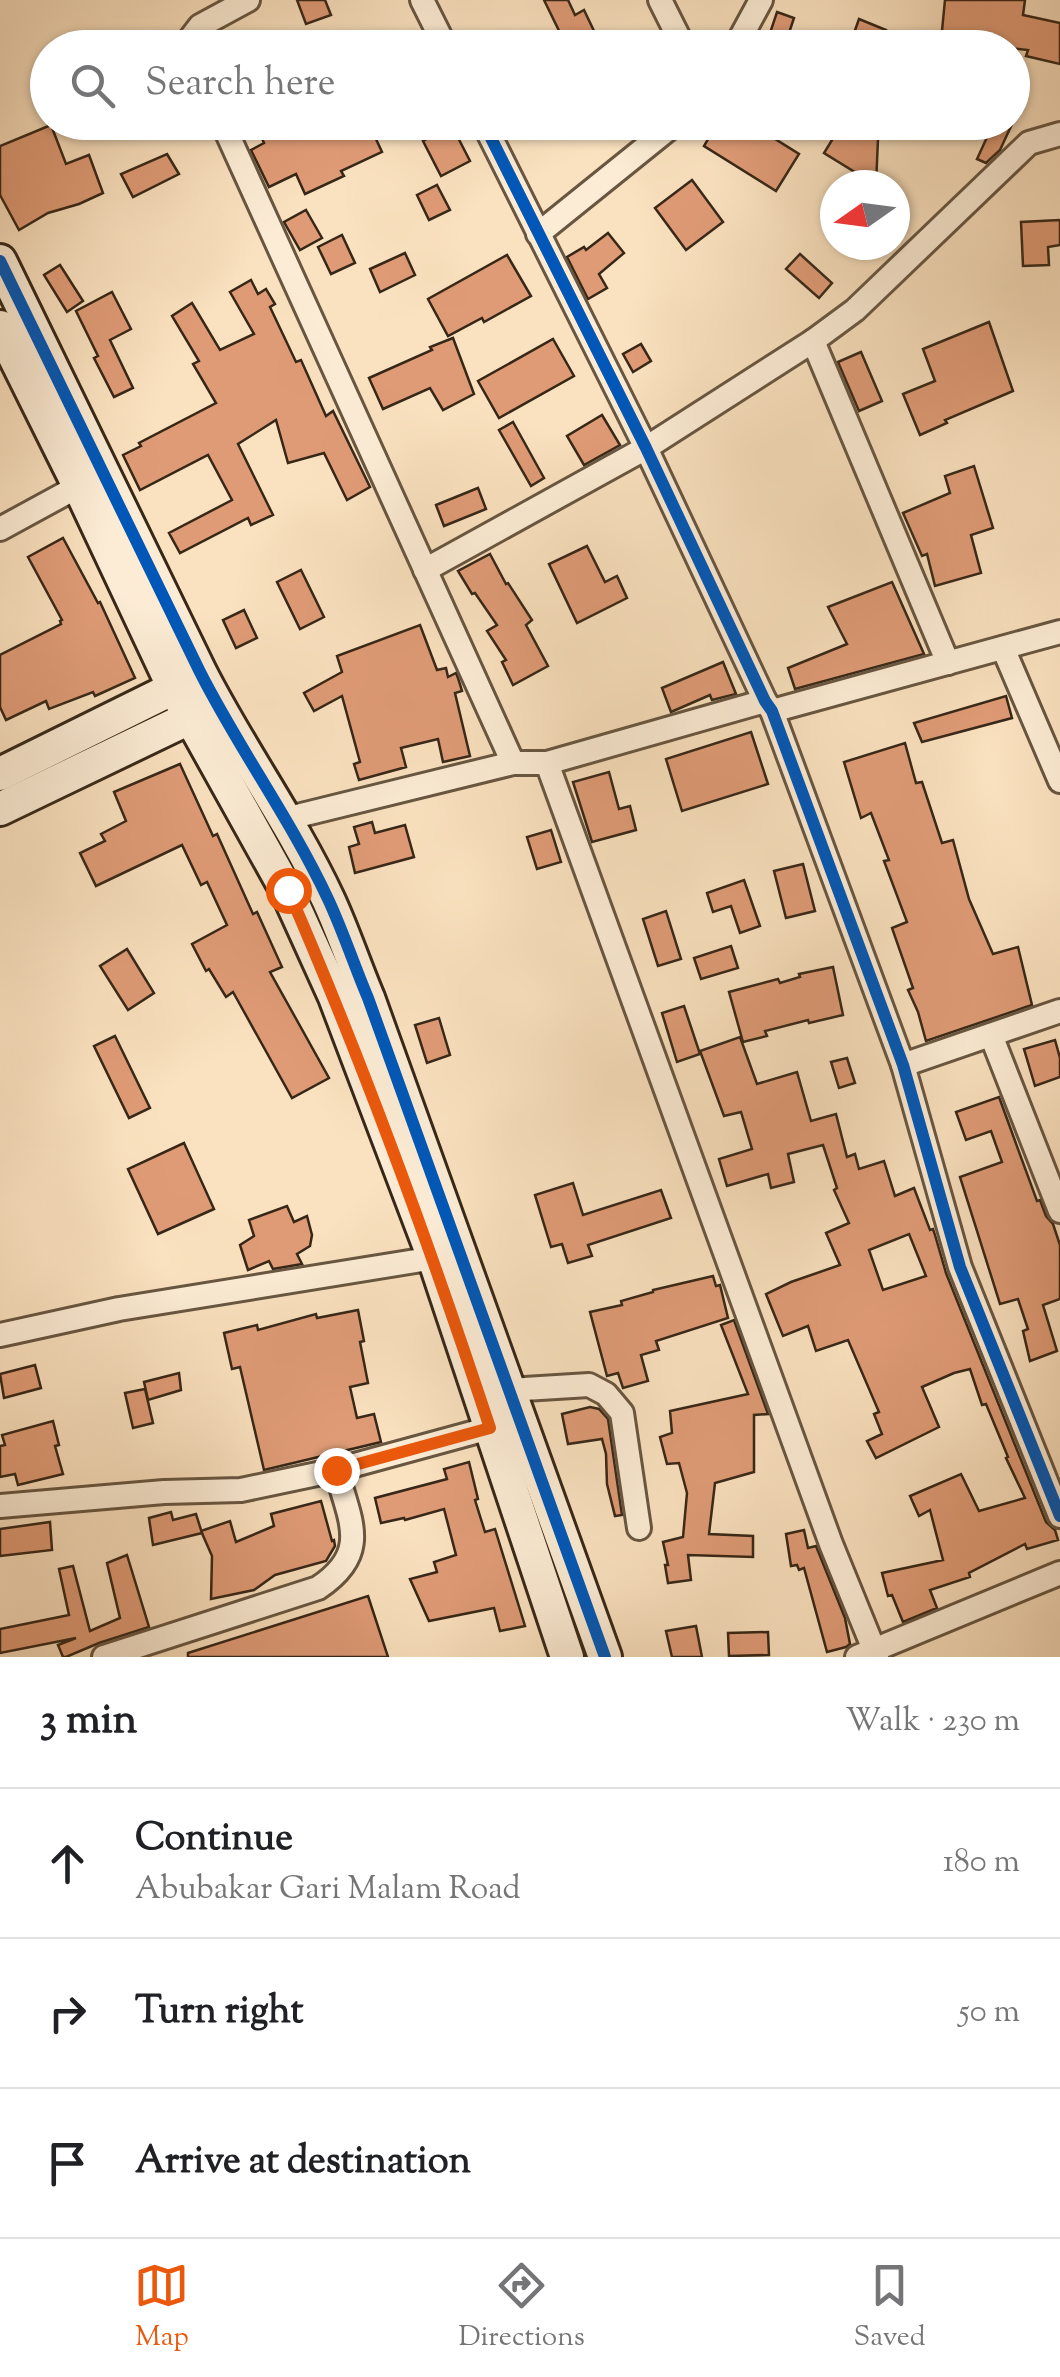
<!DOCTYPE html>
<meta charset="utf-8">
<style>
body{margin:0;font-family:"Sorts Mill Goudy",serif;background:#f6f6f6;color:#202124}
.compass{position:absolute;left:820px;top:170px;width:90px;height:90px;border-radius:50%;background:#fff;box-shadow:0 2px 8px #0004;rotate:256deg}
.stop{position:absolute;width:30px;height:30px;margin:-22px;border:8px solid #ea580c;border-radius:50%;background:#fff}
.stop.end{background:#ea580c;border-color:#fff;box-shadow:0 2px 10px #0008}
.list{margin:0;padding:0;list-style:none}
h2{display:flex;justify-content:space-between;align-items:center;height:130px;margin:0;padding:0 40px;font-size:42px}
h2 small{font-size:32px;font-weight:400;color:#757577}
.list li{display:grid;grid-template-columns:65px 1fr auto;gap:30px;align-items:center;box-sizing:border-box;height:150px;padding:0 40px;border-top:2px solid #e0e0e0}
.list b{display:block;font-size:38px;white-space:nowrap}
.list p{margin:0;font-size:32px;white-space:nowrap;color:#757577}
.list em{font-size:32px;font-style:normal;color:#757577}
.icon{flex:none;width:55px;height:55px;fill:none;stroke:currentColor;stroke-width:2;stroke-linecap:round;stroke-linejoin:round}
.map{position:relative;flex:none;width:1060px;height:1657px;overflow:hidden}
.search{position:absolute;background:#fff;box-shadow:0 2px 8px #0004;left:30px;right:30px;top:30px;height:110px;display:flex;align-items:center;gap:25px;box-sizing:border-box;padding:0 35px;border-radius:55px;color:#757577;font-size:38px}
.sheet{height:580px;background:#fff}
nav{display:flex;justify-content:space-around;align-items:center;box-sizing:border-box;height:140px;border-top:2px solid #e0e0e0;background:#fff;font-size:28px;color:#757577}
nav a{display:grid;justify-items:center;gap:5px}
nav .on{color:#ea580c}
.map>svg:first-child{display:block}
.building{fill:#df9b76;stroke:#372717;stroke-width:2.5;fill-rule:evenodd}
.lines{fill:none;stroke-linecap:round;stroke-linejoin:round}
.street-casing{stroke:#685641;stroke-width:28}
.secondary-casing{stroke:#372717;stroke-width:38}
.street{stroke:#fcecd5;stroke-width:22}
.secondary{stroke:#fcecd5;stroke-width:32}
.cycleway-casing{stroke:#fcecd5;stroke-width:19}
.cycleway{stroke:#0057b8;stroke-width:12}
.route{stroke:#ea580c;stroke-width:12}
</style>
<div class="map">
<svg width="1060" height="1657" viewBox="0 0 1060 1657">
<rect width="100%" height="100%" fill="#fae1bf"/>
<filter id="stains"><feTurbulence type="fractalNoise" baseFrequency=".002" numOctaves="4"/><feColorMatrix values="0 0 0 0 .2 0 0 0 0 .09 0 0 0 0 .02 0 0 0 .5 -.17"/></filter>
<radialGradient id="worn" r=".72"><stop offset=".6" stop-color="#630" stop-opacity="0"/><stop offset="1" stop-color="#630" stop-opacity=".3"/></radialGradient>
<g class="building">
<polygon points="297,0 325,0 331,15 306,24"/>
<polygon points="544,0 568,0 575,15 584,10 594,31 566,45"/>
<polygon points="945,0 1025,0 1023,15 1060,23 1060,64 1026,56 1028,50 941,41"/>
<polygon points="777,12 794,18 784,48 765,48"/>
<polygon points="859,19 886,30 881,46 853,36"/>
<polygon points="271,122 368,122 382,152 341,171 344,176 305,194 296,174 269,187 251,150 264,143 258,129"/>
<polygon points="718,122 748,122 799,154 776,191 704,146"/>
<polygon points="843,122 889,122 878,139 876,185 824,153"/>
<polygon points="994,122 1013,122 1000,150 986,163 977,159"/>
<polygon points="51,125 66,164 89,155 103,193 79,204 48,213 19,230 0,195 0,146"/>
<polygon points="452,126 470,161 441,176 423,141"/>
<polygon points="167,154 179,174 133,197 121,174"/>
<polygon points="692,180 723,222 686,250 655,208"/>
<polygon points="437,185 450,210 429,220 417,195"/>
<polygon points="306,210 322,238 300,250 284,222"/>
<polygon points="1060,220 1060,245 1048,247 1049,265 1023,266 1021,222"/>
<polygon points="608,233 624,253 599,274 607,288 588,299 567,257 584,247 586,250"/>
<polygon points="342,235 355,263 331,274 318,247"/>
<polygon points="405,253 415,275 380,292 370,269"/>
<polygon points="800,254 832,283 819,298 786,269"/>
<polygon points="507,255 531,296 484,322 482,318 448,336 428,299"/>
<polygon points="60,265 83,301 67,312 44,275"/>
<polygon points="251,280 258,294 266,289 275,304 270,307 296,362 301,360 326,416 333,411 370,487 347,500 324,453 288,463 276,420 238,444 273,515 251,525 248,518 180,553 169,533 232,500 208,455 140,490 123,455 141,446 139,443 216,403 193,364 199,361 172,316 192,303 220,350 254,334 230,292"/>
<polygon points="112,292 131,329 110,340 133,388 114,397 94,358 98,356 76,311"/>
<polygon points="989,322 1013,391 945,420 947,423 920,435 903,394 935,381 923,349"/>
<polygon points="453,338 474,394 443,410 430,388 383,409 369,378 432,350 430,347"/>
<polygon points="553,339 574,376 499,418 478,381"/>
<polygon points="641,344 651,361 633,372 623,354"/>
<polygon points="861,352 882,401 859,411 838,362"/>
<polygon points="602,415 620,445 584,465 567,436"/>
<polygon points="513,422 544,478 531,486 499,430"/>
<polygon points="974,466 993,528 971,535 981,573 935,586 927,554 922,556 903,513 950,493 945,476"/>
<polygon points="478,488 486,509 444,526 436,505"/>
<polygon points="63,538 98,603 100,602 135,678 95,696 93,692 49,709 46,701 6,720 0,707 0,655 61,624 60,621 62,620 28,557"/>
<polygon points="587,546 605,582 617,576 627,598 577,623 549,564"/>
<polygon points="490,554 506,584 508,583 532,620 526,625 548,666 513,685 502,662 506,660 487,631 497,625 475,593 472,594 458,571"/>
<polygon points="301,570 324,617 300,629 277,582"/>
<polygon points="892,582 924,654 795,689 788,668 847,644 828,607"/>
<polygon points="244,610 257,638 236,648 223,620"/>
<polygon points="420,625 437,670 446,668 448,677 456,673 458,678 462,691 455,693 470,756 443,762 438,739 401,748 406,767 359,780 354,764 360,762 342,696 314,711 304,693 342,672 337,656"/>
<polygon points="723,662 736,694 712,700 710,695 671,712 662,688"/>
<polygon points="1006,696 1012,718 922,742 914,723"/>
<polygon points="751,732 768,784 682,811 666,759"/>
<polygon points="905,743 916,783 922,782 942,843 953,840 969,899 993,954 1018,947 1032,1005 926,1041 918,1012 908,990 913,988 892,928 907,922 884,861 889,860 871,813 861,818 844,762"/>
<polygon points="180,764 213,836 217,834 253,914 257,912 282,967 270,972 329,1078 292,1098 233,992 226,997 209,969 206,971 192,944 227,925 207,882 201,885 182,845 96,886 80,853 105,841 101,834 126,821 114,792"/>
<polygon points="609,772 619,809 630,806 636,830 592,842 573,782"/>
<polygon points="372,822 375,833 405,825 414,857 355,873 349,847 359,844 354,827"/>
<polygon points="551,830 561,862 537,869 527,837"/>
<polygon points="803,864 815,911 786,918 774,871"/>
<polygon points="744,880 760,926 740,933 731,906 713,912 707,893"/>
<polygon points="666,911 681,959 658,966 643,919"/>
<polygon points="731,946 738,968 701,979 694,958"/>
<polygon points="127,949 154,993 128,1010 100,966"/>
<polygon points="833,967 843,1015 809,1023 808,1020 765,1031 767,1036 743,1042 729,992 778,979 780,983 800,977 799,974"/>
<polygon points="684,1006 700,1054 677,1062 662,1013"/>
<polygon points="439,1018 450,1055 427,1063 415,1025"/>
<polygon points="115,1036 150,1108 129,1118 94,1046"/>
<path d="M740,1037L757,1084L797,1072L811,1121L836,1114L847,1157L855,1154L859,1169L884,1161L895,1196L914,1188L930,1230L933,1229L935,1235L946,1273L1046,1522L1055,1530L1058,1540L1027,1549L1025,1544L969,1573L970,1577L930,1590L937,1608L903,1622L892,1595L888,1596L882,1573L943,1560L930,1510L919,1516L910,1496L961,1474L979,1511L1025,1498L1006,1458L1008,1457L986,1404L982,1405L970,1369L954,1373L922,1387L939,1427L876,1458L867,1441L882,1434L874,1414L879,1412L848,1340L816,1351L808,1326L783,1336L766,1294L791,1282L840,1265L826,1233L849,1223L834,1190L837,1188L823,1145L788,1154L794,1182L771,1188L768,1174L727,1186L719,1159L752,1149L741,1112L724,1116L700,1051ZM909,1234L926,1276L883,1290L869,1250Z"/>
<polygon points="1055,1040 1060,1058 1060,1077 1035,1086 1024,1049"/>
<polygon points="847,1058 855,1083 839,1088 831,1062"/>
<polygon points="999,1097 1037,1201 1040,1200 1046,1216 1053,1224 1060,1245 1060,1299 1043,1305 1057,1351 1030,1361 1023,1331 1028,1329 1018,1299 1000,1304 960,1177 1002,1162 991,1131 966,1140 956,1112"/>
<polygon points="184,1143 214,1209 158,1234 128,1169"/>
<polygon points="573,1183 583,1215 661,1190 671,1218 588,1245 592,1256 568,1263 562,1244 551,1247 535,1195"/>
<polygon points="287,1206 294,1222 307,1216 312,1235 310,1246 297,1254 302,1264 273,1269 269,1261 248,1270 240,1245 254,1236 249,1220"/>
<polygon points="713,1276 716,1286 720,1285 728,1318 656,1341 659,1350 641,1355 648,1381 623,1388 618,1373 607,1376 590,1312 622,1305 621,1301 653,1292 653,1290"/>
<polygon points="358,1310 364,1341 360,1342 368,1383 350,1387 357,1418 374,1414 381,1442 264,1470 240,1367 232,1369 224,1333 257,1325 258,1330 316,1314 317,1318"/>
<polygon points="734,1320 768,1414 754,1415 754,1472 715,1483 709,1534 753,1536 753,1557 688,1555 691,1580 668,1583 665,1565 668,1565 663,1542 683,1537 687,1493 679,1463 667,1464 660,1437 672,1433 670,1411 748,1394 721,1325"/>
<polygon points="35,1365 41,1388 4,1398 0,1374"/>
<polygon points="179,1373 181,1390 148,1400 144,1382"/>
<polygon points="145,1389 153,1423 133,1428 125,1393"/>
<polygon points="590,1407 599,1409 608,1419 622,1515 615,1516 607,1484 606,1454 602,1439 568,1444 562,1414"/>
<polygon points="53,1421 59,1445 55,1446 63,1474 18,1485 15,1474 0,1477 0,1446 5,1445 2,1435"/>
<polygon points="469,1462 478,1499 475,1500 485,1532 495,1529 525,1626 500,1631 494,1608 429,1621 410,1579 437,1572 434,1562 456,1555 444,1509 405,1520 404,1518 381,1523 375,1498 447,1479 444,1469"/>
<polygon points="321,1501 332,1541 334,1540 335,1546 326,1561 275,1575 254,1590 211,1599 212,1556 201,1531 230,1521 236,1542 274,1526 271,1514"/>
<polygon points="171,1512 173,1520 196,1514 202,1533 153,1545 149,1518"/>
<polygon points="50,1522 52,1550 0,1556 0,1529"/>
<polygon points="804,1530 808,1548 816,1546 845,1618 850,1644 846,1647 827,1652 804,1568 799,1570 797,1565 791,1566 786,1534"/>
<polygon points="127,1555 149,1627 99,1643 66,1657 63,1657 58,1645 76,1638 0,1653 0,1629 69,1615 59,1569 73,1566 90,1631 120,1618 107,1563"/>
<polygon points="368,1596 388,1657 188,1657 188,1653"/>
<polygon points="696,1626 702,1657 672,1657 666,1631"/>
<polygon points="768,1632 769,1655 729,1656 728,1633"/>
</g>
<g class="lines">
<defs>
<g id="street">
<polyline points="422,0 446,48"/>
<polyline points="660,0 684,48"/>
<polyline points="192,48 190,39 200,26 248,0"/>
<polyline points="735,48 761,0"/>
<polyline points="222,122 513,763"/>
<polyline points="483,122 646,448 765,701 772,711 903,1065 960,1267 1060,1516"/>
<polyline points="538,234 677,122"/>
<polyline points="813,341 948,663"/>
<polyline points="0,529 79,486"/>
<polyline points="425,570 646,448 813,341 855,310 1029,143 1060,134"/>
<polyline points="1003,648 1060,781"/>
<polyline points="772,711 1060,632"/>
<polyline points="547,763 831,1544 877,1657"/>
<polyline points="285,819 513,763 547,763 765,701"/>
<polyline points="991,1035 1060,1211"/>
<polyline points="903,1065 1060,1011"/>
<polyline points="0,1335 119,1309 434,1258"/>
<polyline points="508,1390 589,1385 606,1394 622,1413 639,1528"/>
<polyline points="0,1506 164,1492 241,1490 336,1470 490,1428"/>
<path d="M104,1657L318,1588C371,1553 350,1521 336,1470"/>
<polyline points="857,1657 1060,1573"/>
</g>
<g id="secondary">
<path d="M0,261L200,672C239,749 291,820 328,899C343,931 354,965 368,998L605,1657"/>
<polyline points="0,327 79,486 174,688 287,891 335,997 434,1258 567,1657"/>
<polyline points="0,774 174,688 192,677"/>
<polyline points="0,809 208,709"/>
</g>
</defs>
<use href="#street" class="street-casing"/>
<use href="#secondary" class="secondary-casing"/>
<use href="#street" class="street"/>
<use href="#secondary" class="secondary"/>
<defs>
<g id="cycleway">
<polyline points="483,122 646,448 765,701 772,711 903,1065 960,1267 1060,1516"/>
<path d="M0,261L200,672C239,749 291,820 328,899C343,931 354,965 368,998L605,1657"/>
</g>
</defs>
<use href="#cycleway" class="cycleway-casing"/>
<use href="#cycleway" class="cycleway"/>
</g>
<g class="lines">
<path class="route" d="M288,890C365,1067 430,1246 490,1428L336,1470"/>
</g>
<rect width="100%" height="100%" filter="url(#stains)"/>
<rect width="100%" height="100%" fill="url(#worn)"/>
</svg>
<svg class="compass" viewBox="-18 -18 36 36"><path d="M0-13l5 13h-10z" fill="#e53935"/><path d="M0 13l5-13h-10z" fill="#757577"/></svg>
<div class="stop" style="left:288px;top:890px"></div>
<div class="stop end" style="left:336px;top:1470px"></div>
<div class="search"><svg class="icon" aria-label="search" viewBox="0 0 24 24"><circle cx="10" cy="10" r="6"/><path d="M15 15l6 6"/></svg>Search here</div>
</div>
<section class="sheet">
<h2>3 min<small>Walk · 230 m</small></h2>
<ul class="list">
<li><svg class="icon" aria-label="ahead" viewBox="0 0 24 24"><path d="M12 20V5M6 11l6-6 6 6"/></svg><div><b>Continue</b><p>Abubakar Gari Malam Road</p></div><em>180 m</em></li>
<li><svg class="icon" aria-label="right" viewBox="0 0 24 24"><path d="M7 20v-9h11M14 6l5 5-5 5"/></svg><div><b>Turn right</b></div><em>50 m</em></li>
<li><svg class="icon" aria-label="arrive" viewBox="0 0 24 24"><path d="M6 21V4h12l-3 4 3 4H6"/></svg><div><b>Arrive at destination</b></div></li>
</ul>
</section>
<nav>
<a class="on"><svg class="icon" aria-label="map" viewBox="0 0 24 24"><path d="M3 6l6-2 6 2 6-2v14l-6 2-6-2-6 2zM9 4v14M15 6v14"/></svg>Map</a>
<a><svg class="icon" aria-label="directions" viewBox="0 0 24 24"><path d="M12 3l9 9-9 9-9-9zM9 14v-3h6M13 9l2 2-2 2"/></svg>Directions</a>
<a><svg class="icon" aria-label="saved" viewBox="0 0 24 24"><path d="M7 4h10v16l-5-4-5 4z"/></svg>Saved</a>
</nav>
